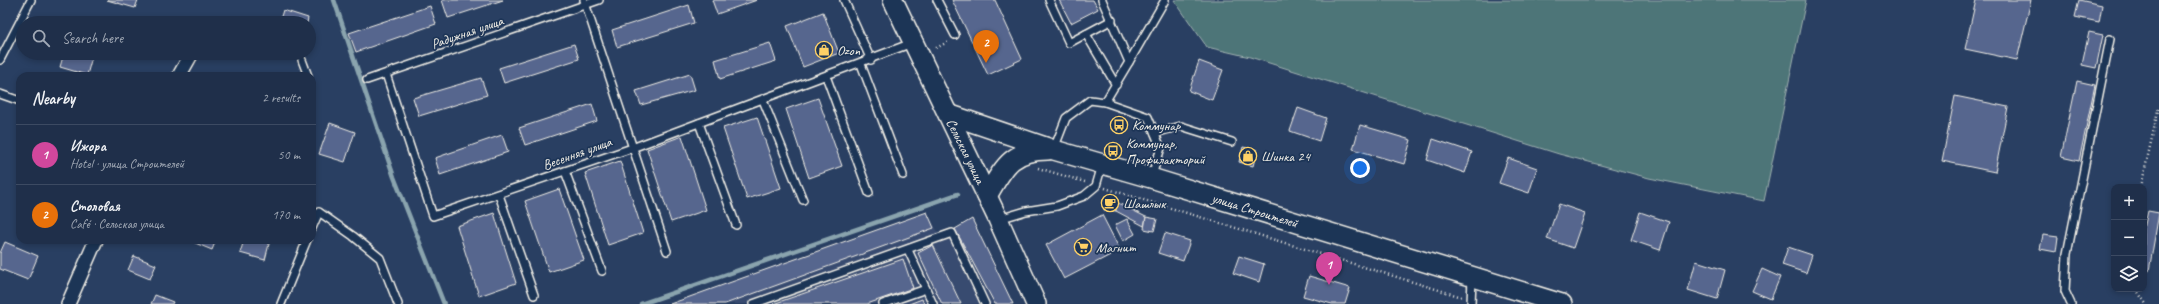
<!DOCTYPE html>
<meta charset="utf-8">
<style>
body{margin:0;font-family:Caveat,sans-serif;background:#2c3b54;color:#f1f3f6}
.controls{position:absolute;right:12px;bottom:12px;display:grid;overflow:hidden;border-radius:8px;box-shadow:0 2px 6px #0003}
.controls button{width:36px;height:36px;display:grid;place-items:center;padding:0;border:0;border-bottom:1px solid #3c4a62;background:#1f2f4a;color:#f1f3f6;font:20px sans-serif}
.you{position:absolute;left:1360px;top:168px;width:14px;height:14px;margin:-10px;border:3px solid #fff;border-radius:50%;background:#1a73e8;box-shadow:0 0 0 6px #1a73e833}
.badge{display:grid;place-items:center;width:26px;height:26px;border-radius:50%;background:#ffd166;color:#fff;font-size:13px;font-weight:700}
.pin{position:absolute;translate:-50% -33px;filter:drop-shadow(0 1px 2px #0008)}
.pin::after{content:'';position:absolute;top:21px;width:14px;height:12px;background:inherit;clip-path:polygon(0 0,100% 0,50% 100%)}
.list{margin:0;padding:0;list-style:none}
h2{display:flex;justify-content:space-between;align-items:center;height:52px;margin:0;padding:0 16px;font-size:17px}
h2 small{font-size:13px;font-weight:400;color:#a1a9b5}
.list li{display:grid;grid-template-columns:26px 1fr auto;gap:12px;align-items:center;box-sizing:border-box;height:60px;padding:0 16px;border-top:1px solid #3c4a62}
.list b{display:block;font-size:15px;white-space:nowrap}
.list p{margin:0;font-size:13px;white-space:nowrap;color:#a1a9b5}
.list em{font-size:13px;font-style:normal;color:#a1a9b5}
.icon{flex:none;width:22px;height:22px;fill:none;stroke:currentColor;stroke-width:2;stroke-linecap:round;stroke-linejoin:round}
.map{position:relative;flex:none;width:2159px;height:304px;overflow:hidden}
.search{position:absolute;background:#1f2f4a;box-shadow:0 2px 6px #0003;left:16px;top:16px;width:300px;height:44px;display:flex;align-items:center;gap:10px;box-sizing:border-box;padding:0 14px;border-radius:22px;color:#a1a9b5;font-size:15px}
.panel{position:absolute;background:#1f2f4a;box-shadow:0 2px 6px #0003;left:16px;top:72px;width:300px;height:172px;border-radius:12px}
.map>svg:first-child{display:block}
.built{fill:#374b6f}
.green{fill:#4d7478;stroke:#a0b2b0}
.lines{fill:none;stroke-linecap:round;stroke-linejoin:round}
.stream{stroke:#8aa4ae;stroke-width:4.5}
.building{fill:#57668e;stroke:#f4f1e8}
.lane-casing{stroke:#f4f1e8;stroke-width:10}
.street-casing{stroke:#f4f1e8;stroke-width:16}
.secondary-casing{stroke:#f4f1e8;stroke-width:22}
.path{stroke:#f4f1e8;stroke-width:2.5;stroke-dasharray:1 3;stroke-linecap:butt}
.lane{stroke:#1d3557;stroke-width:7}
.street{stroke:#1d3557;stroke-width:13}
.secondary{stroke:#1d3557;stroke-width:19}
.labels{text-anchor:middle;stroke-width:3.5;stroke-linejoin:round;paint-order:stroke}
.street-label{font-size:14px;fill:#f4f1e8;stroke:#1d3557}
.poi-label{font-size:14px;fill:#f4f1e8;stroke:#1d3557;text-anchor:start}
</style>
<div class="map">
<svg width="2159" height="304" viewBox="0 0 2159 304">
<rect width="100%" height="100%" fill="#293f62"/>
<filter id="ink" filterUnits="userSpaceOnUse"><feTurbulence type="fractalNoise" baseFrequency=".025" numOctaves="2"/><feDisplacementMap in="SourceGraphic" scale="8" xChannelSelector="R" yChannelSelector="G"/><feConvolveMatrix kernelMatrix="1 2 1 2 8 2 1 2 1" color-interpolation-filters="sRGB"/></filter>
<g filter="url(#ink)">
<polygon class="built" points="927,212 939,234 955,229 972,219 1013,304 670,304"/>
<polygon class="green" points="1174,0 1806,0 1764,201 1649,178 1559,154 1250,57 1207,47"/>
<g class="lines">
<g class="stream">
<polyline points="334,0 394,177 444,304"/>
<polyline points="641,304 958,194"/>
</g>
</g>
<g class="building">
<polygon points="107,0 138,0 135,8"/>
<polygon points="442,0 503,0 448,18"/>
<polygon points="712,0 757,0 717,14"/>
<polygon points="952,0 995,0 1022,59 988,75"/>
<polygon points="1059,0 1093,0 1098,9 1071,23"/>
<polygon points="1976,0 2031,0 2017,60 1965,49"/>
<polygon points="2079,0 2102,5 2099,22 2075,17"/>
<polygon points="689,5 694,23 617,47 612,30"/>
<polygon points="430,6 436,24 356,52 349,33"/>
<polygon points="283,10 308,18 307,23 279,23"/>
<polygon points="823,12 839,53 803,67 787,26"/>
<polygon points="2089,32 2103,35 2096,68 2082,65"/>
<polygon points="770,43 776,61 720,79 715,60"/>
<polygon points="574,44 579,59 504,83 499,68"/>
<polygon points="64,53 93,53 87,75 60,67"/>
<polygon points="218,53 233,53 232,57"/>
<polygon points="1199,61 1223,70 1212,100 1189,91"/>
<polygon points="690,74 695,90 641,105 636,91"/>
<polygon points="481,78 487,95 419,116 413,98"/>
<polygon points="2077,81 2095,85 2079,161 2061,157"/>
<polygon points="1955,96 2008,107 1995,172 1942,161"/>
<polygon points="818,98 842,166 809,178 786,109"/>
<polygon points="592,104 597,121 525,145 519,128"/>
<polygon points="1298,108 1326,118 1319,141 1290,131"/>
<polygon points="757,117 781,188 747,199 723,128"/>
<polygon points="330,123 355,132 345,162 319,154"/>
<polygon points="1360,125 1411,140 1404,164 1353,149"/>
<polygon points="502,135 508,152 440,175 435,158"/>
<polygon points="682,136 706,210 671,222 647,149"/>
<polygon points="1433,139 1472,152 1465,173 1427,160"/>
<polygon points="1243,147 1257,150 1253,166 1239,162"/>
<polygon points="1508,158 1537,168 1529,193 1499,183"/>
<polygon points="620,161 643,233 608,245 585,173"/>
<polygon points="559,189 584,260 549,272 525,201"/>
<polygon points="1105,196 1116,197 1116,211 1104,210"/>
<polygon points="1116,202 1146,217 1144,226 1116,211"/>
<polygon points="1559,204 1585,213 1573,248 1547,239"/>
<polygon points="2148,211 2159,213 2149,271 2144,270 2144,229"/>
<polygon points="927,212 934,228 725,304 670,304"/>
<polygon points="1640,212 1669,222 1660,250 1631,240"/>
<polygon points="494,213 516,283 479,296 457,226"/>
<polygon points="1102,215 1120,250 1064,279 1046,245"/>
<polygon points="1146,217 1157,219 1154,231 1144,229"/>
<polygon points="972,219 1013,304 995,304 955,229"/>
<polygon points="1127,219 1135,234 1123,241 1115,225"/>
<polygon points="1165,233 1190,241 1183,261 1158,253"/>
<polygon points="2043,235 2058,237 2056,252 2040,249"/>
<polygon points="188,240 216,240 212,250"/>
<polygon points="244,240 270,240 265,260 240,253"/>
<polygon points="5,242 38,256 28,280 0,269 0,253"/>
<polygon points="933,245 961,304 942,304 918,253"/>
<polygon points="1788,247 1812,255 1806,273 1782,265"/>
<polygon points="134,256 156,265 150,279 128,270"/>
<polygon points="1239,256 1264,264 1259,282 1233,273"/>
<polygon points="903,259 913,288 867,304 773,304"/>
<polygon points="1696,261 1725,270 1717,299 1688,290"/>
<polygon points="1762,269 1780,277 1771,299 1752,291"/>
<polygon points="1309,276 1350,288 1345,304 1332,304 1303,296"/>
<polygon points="155,295 173,302 172,304 151,304"/>
<polygon points="922,299 924,304 909,304"/>
</g>
<g class="lines">
<defs>
<g id="lane">
<polyline points="584,0 667,251"/>
<polyline points="844,0 871,60"/>
<polyline points="937,0 955,35"/>
<polyline points="1049,0 1069,43 1112,20"/>
<polyline points="1102,0 1129,62 1105,102"/>
<polyline points="1086,34 1116,85"/>
<polyline points="0,60 31,0"/>
<polyline points="302,60 308,76"/>
<polyline points="1129,62 1165,0"/>
<polyline points="861,64 903,175"/>
<polyline points="386,74 433,216 632,148 912,43"/>
<polyline points="826,76 869,193"/>
<polyline points="367,80 599,0"/>
<polyline points="0,94 20,101"/>
<polyline points="763,100 803,200"/>
<polyline points="699,123 736,225"/>
<polyline points="1155,133 1181,126 1232,142"/>
<polyline points="1054,149 1066,118 1090,100 1105,102 1148,117 1161,148 1151,178"/>
<polyline points="565,171 602,271"/>
<polyline points="499,195 534,295"/>
<polyline points="999,219 1026,211 1057,206 1084,196 1096,186 1102,165"/>
<polyline points="312,228 319,212 353,236 380,258 398,304"/>
<polyline points="908,250 933,304"/>
<polyline points="281,304 307,240"/>
<polyline points="753,304 952,233 985,304"/>
<polyline points="883,304 926,289"/>
<polyline points="1471,304 1472,278"/>
<polyline points="2071,304 2065,291 2067,254 2110,39"/>
</g>
<g id="street">
<polyline points="179,76 192,53"/>
<polyline points="68,304 96,240"/>
</g>
<g id="secondary">
<polyline points="893,0 998,219 1036,304"/>
<polyline points="948,114 1054,150 1151,178 1562,304"/>
<path d="M987,196C1004,167 1011,150 1048,150"/>
</g>
</defs>
<use href="#lane" class="lane-casing"/>
<use href="#street" class="street-casing"/>
<use href="#secondary" class="secondary-casing"/>
<g class="path">
<polyline points="936,48 948,42"/>
<polyline points="1038,168 1085,182"/>
<polyline points="2141,187 2159,106"/>
<polyline points="1105,188 1462,297"/>
<polyline points="2136,289 2146,304"/>
</g>
<use href="#lane" class="lane"/>
<use href="#street" class="street"/>
<use href="#secondary" class="secondary"/>
</g>
</g>
<defs>
<symbol id="shop-ring" viewBox="-11 -11 22 22"><circle r="9.5" fill="#1d3557" stroke="#ffd166" stroke-width="1.5"/><path d="M-5-2.5h2.3a2.7 3.5 0 0 1 5.4 0H5L5.5 6h-11ZM-1.5-2.5h3a1.5 2.3 0 0 0-3 0Z" fill="#ffd166"/></symbol>
<symbol id="bus-ring" viewBox="-11 -11 22 22"><circle r="9.5" fill="#1d3557" stroke="#ffd166" stroke-width="1.5"/><path d="M-5-6H5V4H4V6H2V4H-2V6H-4V4H-5ZM-3.5-4V0h7V-4ZM-3.5 1.2v1.5H-2V1.2ZM2 1.2v1.5H3.5V1.2Z" fill="#ffd166"/></symbol>
<symbol id="cafe-ring" viewBox="-11 -11 22 22"><circle r="9.5" fill="#1d3557" stroke="#ffd166" stroke-width="1.5"/><path d="M-5.5-4.5H6V0H3Q3 3.5 0 3.5H-2.5Q-5.5 3.5-5.5 0ZM3-3.2v2h1.7v-2ZM-6 4.5H4V6H-6Z" fill="#ffd166"/></symbol>
<symbol id="supermarket-ring" viewBox="-11 -11 22 22"><circle r="9.5" fill="#1d3557" stroke="#ffd166" stroke-width="1.5"/><path d="M-6-5.5h2.5l.6 2H6L4.5 2H-2.5L-4.4-4H-6ZM-1.5 3.2a1.3 1.3 0 1 0 .1 0ZM3 3.2a1.3 1.3 0 1 0 .1 0Z" fill="#ffd166"/></symbol>
</defs>
<g fill-rule="evenodd">
<use href="#shop-ring" x="814" y="40" width="20" height="20"/>
<use href="#bus-ring" x="1109" y="115" width="20" height="20"/>
<use href="#bus-ring" x="1103" y="141" width="20" height="20"/>
<use href="#shop-ring" x="1238" y="146" width="20" height="20"/>
<use href="#cafe-ring" x="1100" y="193" width="20" height="20"/>
<use href="#supermarket-ring" x="1073" y="237" width="20" height="20"/>
</g>
<g class="labels">
<g class="street-label">
<text transform="translate(467 32) rotate(-19)" y="5">Радужная улица</text>
<text transform="translate(966 151) rotate(64)" y="5">Сельская улица</text>
<text transform="translate(577 153) rotate(-20)" y="5">Весенняя улица</text>
<text transform="translate(1255 210) rotate(17)" y="5">улица Строителей</text>
</g>
<g class="poi-label">
<text x="837" y="55">Ozon</text>
<text x="1132" y="130">Коммунар</text>
<text x="1126" y="148">Коммунар,<tspan x="1126" dy="16">Профилакторий</tspan></text>
<text x="1261" y="161">Шинка 24</text>
<text x="1123" y="208">Шашлык</text>
<text x="1096" y="252">Магнит</text>
</g>
</g>
</svg>
<div class="controls">
<button>+</button>
<button>−</button>
<button><svg class="icon" aria-label="layers" viewBox="0 0 24 24"><path d="M12 4l9 5-9 5-9-5zM3 14l9 5 9-5"/></svg></button>
</div>
<div class="you"></div>
<div class="pin badge" style="left:1329px;top:285px;background:#d1479c">1</div>
<div class="pin badge" style="left:986px;top:63px;background:#e8710a">2</div>
<div class="search"><svg class="icon" aria-label="search" viewBox="0 0 24 24"><circle cx="10" cy="10" r="6"/><path d="M15 15l6 6"/></svg>Search here</div>
<section class="panel">
<h2>Nearby<small>2 results</small></h2>
<ul class="list">
<li><span class="badge" style="background:#d1479c">1</span><div><b>Ижора</b><p>Hotel · улица Строителей</p></div><em>50 m</em></li>
<li><span class="badge" style="background:#e8710a">2</span><div><b>Столовая</b><p>Café · Сельская улица</p></div><em>170 m</em></li>
</ul>
</section>
</div>
